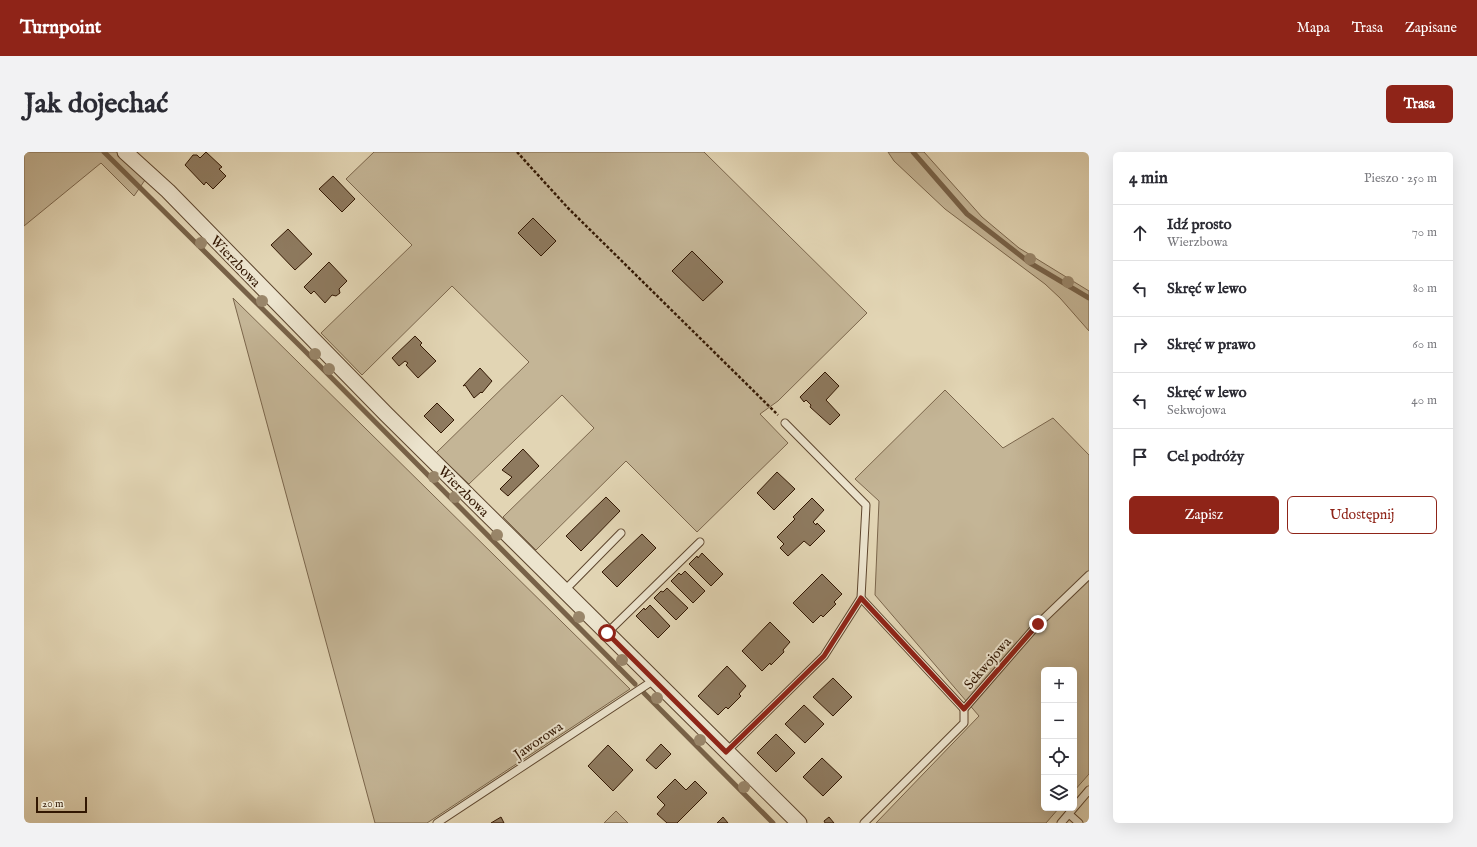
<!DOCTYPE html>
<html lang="pl">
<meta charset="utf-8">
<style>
body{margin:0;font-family:"IM FELL English",serif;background:#f2f2f3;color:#2b2b33}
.controls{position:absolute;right:12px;bottom:12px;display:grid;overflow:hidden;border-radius:6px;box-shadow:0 4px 16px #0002}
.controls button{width:36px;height:36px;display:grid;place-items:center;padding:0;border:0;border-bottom:1px solid #e1e1e2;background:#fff;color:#2b2b33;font:20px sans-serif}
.scale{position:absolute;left:12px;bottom:10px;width:51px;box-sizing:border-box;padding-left:4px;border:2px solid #321702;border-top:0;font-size:11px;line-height:14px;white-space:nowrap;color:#321702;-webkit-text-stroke:3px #ece4ce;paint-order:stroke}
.stop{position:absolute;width:12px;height:12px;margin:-9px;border:3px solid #8f2418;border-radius:50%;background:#fff}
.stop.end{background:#8f2418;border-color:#fff;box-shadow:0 1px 4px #0008}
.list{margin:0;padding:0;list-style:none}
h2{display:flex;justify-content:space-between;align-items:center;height:52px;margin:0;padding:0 16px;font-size:17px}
h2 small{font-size:13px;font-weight:400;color:#7c7c81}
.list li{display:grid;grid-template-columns:26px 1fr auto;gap:12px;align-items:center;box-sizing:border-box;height:56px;padding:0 16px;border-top:1px solid #e1e1e2}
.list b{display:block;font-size:15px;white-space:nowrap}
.list p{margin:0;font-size:13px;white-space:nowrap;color:#7c7c81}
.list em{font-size:13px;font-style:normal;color:#7c7c81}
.actions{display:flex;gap:8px;padding:12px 16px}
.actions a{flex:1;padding:9px 0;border:1px solid #8f2418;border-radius:6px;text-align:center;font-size:14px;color:#8f2418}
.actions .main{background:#8f2418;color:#fff}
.icon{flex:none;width:22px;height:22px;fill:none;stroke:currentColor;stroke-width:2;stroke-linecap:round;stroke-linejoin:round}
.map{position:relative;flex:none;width:1065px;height:671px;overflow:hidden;border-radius:6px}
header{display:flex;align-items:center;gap:24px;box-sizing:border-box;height:56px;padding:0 20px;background:#8f2418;color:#fff}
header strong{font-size:19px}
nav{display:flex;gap:22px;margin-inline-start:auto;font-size:14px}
.intro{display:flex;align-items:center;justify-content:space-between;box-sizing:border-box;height:96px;padding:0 24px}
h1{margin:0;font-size:28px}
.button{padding:10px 18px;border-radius:6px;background:#8f2418;color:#fff;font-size:14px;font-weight:700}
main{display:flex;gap:24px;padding:0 24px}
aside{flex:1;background:#fff;border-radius:6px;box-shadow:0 4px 16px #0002}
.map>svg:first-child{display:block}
.green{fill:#c4b596;stroke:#7b664c}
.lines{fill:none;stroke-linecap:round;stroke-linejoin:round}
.stream{stroke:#786248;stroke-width:5}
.building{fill:#8e7a5f;stroke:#321702}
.service-casing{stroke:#5e462e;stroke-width:9}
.minor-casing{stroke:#5e462e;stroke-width:17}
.path{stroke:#321702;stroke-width:2.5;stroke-dasharray:3 2;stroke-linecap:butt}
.service{stroke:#ece4ce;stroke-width:7}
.minor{stroke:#ece4ce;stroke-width:15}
.tree{fill:#99866a}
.route{stroke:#8f2418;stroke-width:5}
.labels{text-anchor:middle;stroke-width:4;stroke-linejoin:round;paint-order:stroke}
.street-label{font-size:14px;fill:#321702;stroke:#ece4ce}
</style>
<header>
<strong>Turnpoint</strong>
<nav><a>Mapa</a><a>Trasa</a><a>Zapisane</a></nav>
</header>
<div class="intro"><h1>Jak dojechać</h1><a class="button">Trasa</a></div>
<main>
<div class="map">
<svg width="1065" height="671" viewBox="0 0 1065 671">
<rect width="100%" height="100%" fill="#e2d5b4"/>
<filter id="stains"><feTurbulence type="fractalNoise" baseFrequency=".005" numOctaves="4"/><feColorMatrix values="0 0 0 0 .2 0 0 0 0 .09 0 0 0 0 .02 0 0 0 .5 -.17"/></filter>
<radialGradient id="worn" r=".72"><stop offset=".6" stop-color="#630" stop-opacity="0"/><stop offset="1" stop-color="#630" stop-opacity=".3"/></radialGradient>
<g class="green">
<polygon points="0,0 93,0 123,25 110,44 77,11 0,74"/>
<polygon points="350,0 680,0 843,161 754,249 736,262 764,291 673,380 602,309 512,398 479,365 570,276 538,243 445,332 412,301 505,210 428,134 338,223 297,181 388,93 322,27"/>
<polygon points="864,0 900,0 958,65 995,96 1065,139 1065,179 1036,146 1021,132 921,57 870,9"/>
<polygon points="209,146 606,537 403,671 351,671"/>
<polygon points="921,238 979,296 1029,266 1065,303 1065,622 1050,639 1050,518 1020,518 1020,656 1035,656 1022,671 852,671 955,564 851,443 855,349 831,327"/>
<polygon points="592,659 604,671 580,671"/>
</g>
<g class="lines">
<g class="stream">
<polyline points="80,0 279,197 611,532"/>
<polyline points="889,0 943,62 1006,111 1065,146"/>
<polyline points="620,541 749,671"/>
</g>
</g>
<g class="building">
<polygon points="182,0 198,15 195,17 202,24 189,37 182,30 180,33 161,13 169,3 173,3 176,6"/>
<polygon points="309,24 331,47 318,60 295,37"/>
<polygon points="509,66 532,89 517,104 494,81"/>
<polygon points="264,77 288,102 271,118 247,93"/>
<polygon points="668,99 699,130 679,149 648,119"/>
<polygon points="305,110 323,129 315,137 316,141 312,144 308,143 301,151 290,139 287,142 280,135"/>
<polygon points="391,184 398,191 396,193 412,209 394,226 382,213 384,211 381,209 375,214 368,206"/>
<polygon points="456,216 468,229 458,241 457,240 450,246 441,233 439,234"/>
<polygon points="801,220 815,234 802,248 816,263 806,273 786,255 787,253 782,248 780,250 776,245"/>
<polygon points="413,251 430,268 417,281 400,264"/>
<polygon points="499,297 515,314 484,344 476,337 488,325 478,318"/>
<polygon points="753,320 771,337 750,358 733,341"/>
<polygon points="582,345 596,359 557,399 542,384"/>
<polygon points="788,346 800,358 789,370 792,373 793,371 801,379 786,394 780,389 764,404 756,396 760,392 753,385 771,367 769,365"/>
<polygon points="618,382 632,396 593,435 578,420"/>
<polygon points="678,401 699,422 687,434 665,412 673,404 674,406"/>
<polygon points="661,419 681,439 669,451 647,429 655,421 657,423"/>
<polygon points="798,422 818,442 810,450 812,452 799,465 797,463 789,471 769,451"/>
<polygon points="643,436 664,456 652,468 630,446 637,439 639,440"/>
<polygon points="626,453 646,474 634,486 612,464 620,456 621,458"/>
<polygon points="746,470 766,490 759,498 760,500 747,513 746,511 738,519 718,499"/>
<polygon points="703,514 722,534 715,542 717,544 704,557 702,555 694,563 674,544"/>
<polygon points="809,526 828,545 809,564 789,545"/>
<polygon points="780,553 800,572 781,591 761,572"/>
<polygon points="752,582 771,601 752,620 733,601"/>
<polygon points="637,592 647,602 632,617 622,608"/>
<polygon points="584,593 609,618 589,639 564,614"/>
<polygon points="798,606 818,625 799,644 779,625"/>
<polygon points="651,627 662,638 671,629 683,641 653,671 643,671 633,662 641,653 633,645"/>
<polygon points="477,665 480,671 467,671"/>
<polygon points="699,665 704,671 693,671"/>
<polygon points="805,665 810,671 801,671 800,669"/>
</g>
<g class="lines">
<defs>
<g id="service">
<polyline points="540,439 597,381"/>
<polyline points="837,446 940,557"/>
<polyline points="583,481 676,390"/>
<polyline points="702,600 800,504 837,446 842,353 761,271"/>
<polyline points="1045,662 1055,671"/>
<polyline points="413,671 630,528"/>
<polyline points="840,671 940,571 940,557 1014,472 1065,423"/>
<polyline points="1037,671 1065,638"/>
</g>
<polyline id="minor" points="101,0 144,39 362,262 775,671"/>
</defs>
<use href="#service" class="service-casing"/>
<use href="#minor" class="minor-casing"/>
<polyline class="path" points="493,0 544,56 754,263"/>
<use href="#service" class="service"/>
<use href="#minor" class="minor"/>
</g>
<g class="tree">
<circle cx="177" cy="91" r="6"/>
<circle cx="1006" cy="107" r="6"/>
<circle cx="1044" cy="130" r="6"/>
<circle cx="238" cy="149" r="6"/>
<circle cx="291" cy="202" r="6"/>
<circle cx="305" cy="217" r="6"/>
<circle cx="410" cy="325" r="6"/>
<circle cx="431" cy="345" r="6"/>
<circle cx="473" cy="383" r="6"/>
<circle cx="555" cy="465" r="6"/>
<circle cx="598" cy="508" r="6"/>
<circle cx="633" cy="546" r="6"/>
<circle cx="676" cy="588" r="6"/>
<circle cx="720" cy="635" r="6"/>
</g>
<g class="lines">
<polyline class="route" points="583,481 702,600 800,504 837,446 940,557 1014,472"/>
</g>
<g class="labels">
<g class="street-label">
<text transform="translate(212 109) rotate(46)" y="5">Wierzbowa</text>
<text transform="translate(440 339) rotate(45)" y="5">Wierzbowa</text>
<text transform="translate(963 511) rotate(-49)" y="5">Sekwojowa</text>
<text transform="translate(514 588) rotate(-34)" y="5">Jaworowa</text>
</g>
</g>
<rect width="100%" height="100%" filter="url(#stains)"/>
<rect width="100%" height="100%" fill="url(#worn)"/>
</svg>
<div class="controls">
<button>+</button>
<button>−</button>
<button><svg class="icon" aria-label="locate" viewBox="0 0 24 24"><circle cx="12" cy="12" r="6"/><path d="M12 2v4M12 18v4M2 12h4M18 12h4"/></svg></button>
<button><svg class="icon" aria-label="layers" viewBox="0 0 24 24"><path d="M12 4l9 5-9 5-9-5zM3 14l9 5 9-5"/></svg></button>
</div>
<div class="scale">20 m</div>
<div class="stop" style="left:583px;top:481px"></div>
<div class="stop end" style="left:1014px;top:472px"></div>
</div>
<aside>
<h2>4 min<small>Pieszo · 250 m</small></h2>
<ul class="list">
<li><svg class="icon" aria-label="ahead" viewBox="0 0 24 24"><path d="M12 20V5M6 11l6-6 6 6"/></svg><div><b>Idź prosto</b><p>Wierzbowa</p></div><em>70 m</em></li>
<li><svg class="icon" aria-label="left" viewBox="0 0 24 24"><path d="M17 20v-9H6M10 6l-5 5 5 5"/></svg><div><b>Skręć w lewo</b></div><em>80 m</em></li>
<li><svg class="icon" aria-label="right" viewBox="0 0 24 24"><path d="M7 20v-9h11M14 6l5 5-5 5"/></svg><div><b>Skręć w prawo</b></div><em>60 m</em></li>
<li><svg class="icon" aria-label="left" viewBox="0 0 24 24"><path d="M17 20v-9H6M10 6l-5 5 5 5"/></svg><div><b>Skręć w lewo</b><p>Sekwojowa</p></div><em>40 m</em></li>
<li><svg class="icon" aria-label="arrive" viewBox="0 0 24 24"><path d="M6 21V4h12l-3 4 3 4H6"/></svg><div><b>Cel podróży</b></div></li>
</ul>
<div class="actions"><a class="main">Zapisz</a><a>Udostępnij</a></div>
</aside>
</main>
